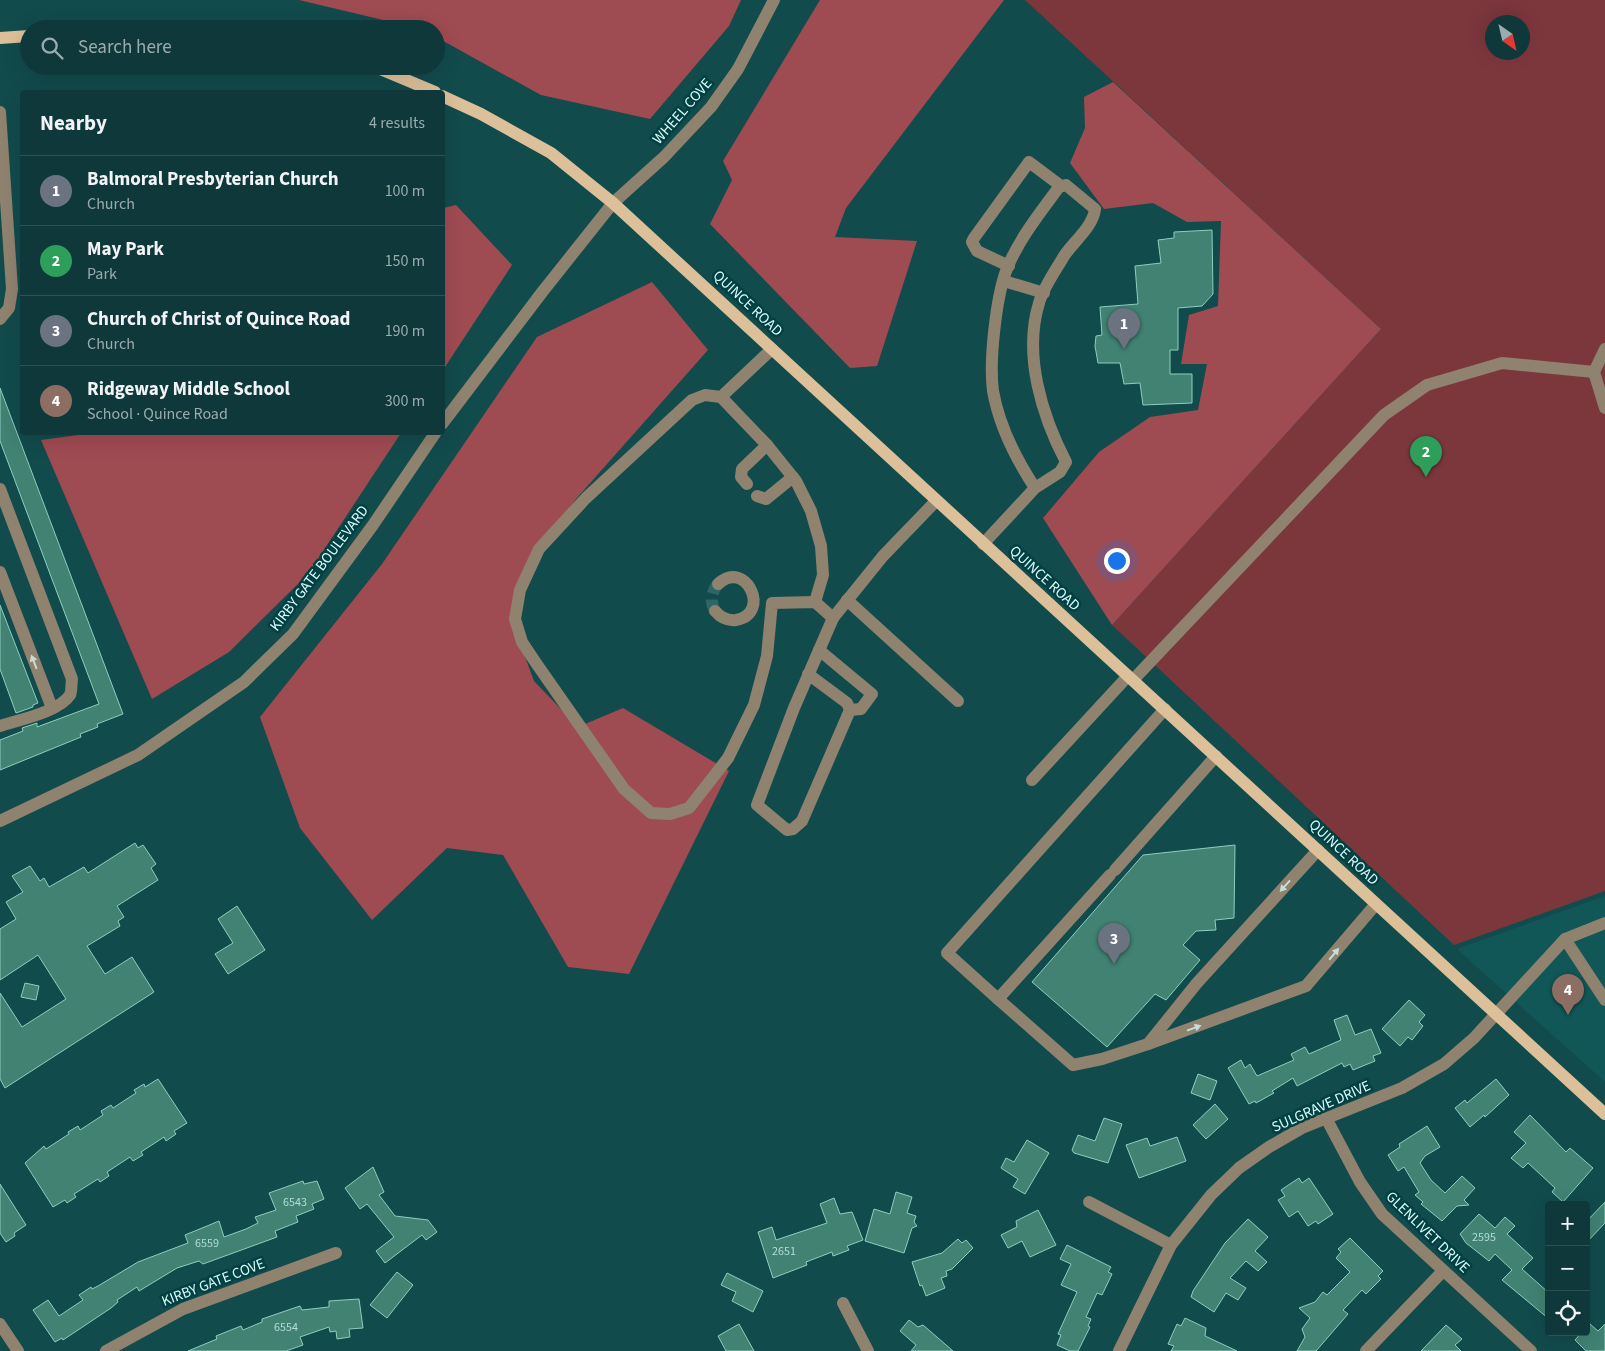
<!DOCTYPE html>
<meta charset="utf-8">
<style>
body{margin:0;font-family:"Source Sans 3",sans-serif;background:#173f41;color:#f1f3f6}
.controls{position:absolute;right:15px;bottom:15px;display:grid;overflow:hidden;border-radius:5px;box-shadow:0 5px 20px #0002}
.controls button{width:45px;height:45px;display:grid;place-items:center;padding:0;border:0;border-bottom:1px solid #2e5253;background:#0e3839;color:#f1f3f6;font:25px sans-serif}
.compass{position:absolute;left:1485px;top:15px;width:45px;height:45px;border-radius:50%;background:#0e3839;box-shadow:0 5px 20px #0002;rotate:146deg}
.you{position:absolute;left:1116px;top:560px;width:18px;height:18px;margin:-12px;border:4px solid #fff;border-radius:50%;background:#1a73e8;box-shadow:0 0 0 8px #1a73e833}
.badge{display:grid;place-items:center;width:32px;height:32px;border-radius:50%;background:#90b9f0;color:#fff;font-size:16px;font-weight:700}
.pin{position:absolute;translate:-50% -41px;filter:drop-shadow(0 1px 2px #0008)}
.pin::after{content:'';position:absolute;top:26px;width:18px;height:15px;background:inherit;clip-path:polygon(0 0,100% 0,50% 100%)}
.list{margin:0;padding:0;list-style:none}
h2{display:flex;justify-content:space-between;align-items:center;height:65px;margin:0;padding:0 20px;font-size:21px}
h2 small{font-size:16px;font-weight:400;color:#9bacae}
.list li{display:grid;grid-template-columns:32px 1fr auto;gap:15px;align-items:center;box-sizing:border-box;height:70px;padding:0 20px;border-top:1px solid #2e5253}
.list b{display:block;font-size:19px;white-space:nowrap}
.list p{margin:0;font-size:16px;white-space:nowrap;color:#9bacae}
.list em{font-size:16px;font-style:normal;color:#9bacae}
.icon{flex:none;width:28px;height:28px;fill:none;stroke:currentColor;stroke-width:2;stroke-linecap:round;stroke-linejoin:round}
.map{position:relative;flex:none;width:1605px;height:1351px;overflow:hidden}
.search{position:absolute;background:#0e3839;box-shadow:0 5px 20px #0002;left:20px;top:20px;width:425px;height:55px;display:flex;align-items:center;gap:12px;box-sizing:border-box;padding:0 18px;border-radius:28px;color:#9bacae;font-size:19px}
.panel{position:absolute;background:#0e3839;box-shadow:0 5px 20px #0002;left:20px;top:90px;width:425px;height:345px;border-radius:5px}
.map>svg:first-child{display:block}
.built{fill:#125758}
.green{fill:#7c373d;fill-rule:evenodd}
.forest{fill:#9f4b52}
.building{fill:#418273;stroke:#8dcfbe}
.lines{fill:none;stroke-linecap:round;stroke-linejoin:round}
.minor-tunnel{stroke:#306566;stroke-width:12;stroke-dasharray:12 6;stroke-linecap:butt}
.minor{stroke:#8f826f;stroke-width:12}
.major{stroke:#dcc099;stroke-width:12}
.oneway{fill:#c6ddd8}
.labels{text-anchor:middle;stroke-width:5;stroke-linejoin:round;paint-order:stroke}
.number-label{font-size:12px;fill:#b3ddd9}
.street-label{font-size:15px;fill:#d9fbfb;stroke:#024041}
</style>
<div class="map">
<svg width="1605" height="1351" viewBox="0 0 1605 1351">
<rect width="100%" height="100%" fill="#124b4c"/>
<polygon class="built" points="1605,896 1605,1082 1457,949"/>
<path class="green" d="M1025,0H1605V891L1454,945L1112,625L1381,329ZM1492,22H1522V52H1492Z"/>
<g class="forest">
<polygon points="299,0 741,0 729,26 650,119 541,95 436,37 436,29 421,29"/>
<polygon points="820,0 1004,0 846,208 835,237 917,241 877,366 850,368 710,224 732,180 723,161"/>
<polygon points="1113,82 1381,329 1112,625 1043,518 1099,452 1150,417 1198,410 1207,364 1181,364 1189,315 1218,306 1221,221 1187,222 1153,203 1104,209 1070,163 1085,128 1084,97"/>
<polygon points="456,205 512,265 443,370 443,208"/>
<polygon points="652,282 708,350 576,499 533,559 516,620 521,646 534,681 578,727 623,708 729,771 629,974 568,967 503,855 447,848 372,920 300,828 260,717 382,564 537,337"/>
<polygon points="93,433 93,432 401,433 308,574 229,652 152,699 41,440"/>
</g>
<g class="building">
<polygon points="1212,230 1213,294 1202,306 1178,308 1178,350 1170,350 1170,374 1192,374 1192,403 1143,405 1140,383 1124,384 1120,363 1098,363 1095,346 1096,336 1102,335 1100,307 1138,304 1135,266 1161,263 1158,240 1174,238 1174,232"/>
<polygon points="0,388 123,714 97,724 98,727 80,734 81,737 0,770 0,740 23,731 22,728 37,723 37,727 99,704 0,441"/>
<polygon points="0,605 38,703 33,705 33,707 16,713 0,669"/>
<polygon points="135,843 138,848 143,845 156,864 151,868 158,880 117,906 124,917 118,921 120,926 87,946 105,974 132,957 154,992 5,1088 0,1079 0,993 22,1027 66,999 38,955 0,980 0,929 16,919 6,902 23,892 12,876 30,866 40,881 44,878 49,887 84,867 88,873"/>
<polygon points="1235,845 1234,918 1215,920 1216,930 1196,931 1183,945 1200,960 1166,1000 1155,994 1107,1047 1032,982 1143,855"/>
<polygon points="237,906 265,950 228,974 215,954 233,943 218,919"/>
<polygon points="25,983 39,986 36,1000 21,997"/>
<polygon points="1409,1000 1425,1015 1419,1022 1423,1026 1412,1040 1408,1037 1400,1046 1382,1029"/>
<polygon points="1347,1015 1355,1035 1371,1029 1381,1053 1373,1056 1375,1061 1353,1070 1350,1064 1344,1067 1342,1063 1297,1086 1293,1078 1272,1091 1274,1093 1256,1103 1255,1101 1249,1104 1228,1068 1241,1060 1245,1068 1250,1064 1257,1076 1294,1060 1291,1054 1305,1047 1309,1054 1341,1040 1334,1020"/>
<polygon points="1198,1074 1217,1081 1210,1100 1191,1093"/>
<polygon points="158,1079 187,1123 174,1131 176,1134 166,1141 164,1137 141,1152 143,1155 133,1161 130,1157 107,1172 109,1176 100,1182 98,1179 74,1194 76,1197 67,1203 65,1200 53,1207 25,1163 44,1146 46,1149 69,1134 68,1132 78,1126 80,1130 103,1115 101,1111 111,1105 113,1108 136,1093 134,1090 144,1084 145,1087"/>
<polygon points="1496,1079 1509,1095 1485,1117 1484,1115 1470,1127 1455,1108 1465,1100 1467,1103"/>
<polygon points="1215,1104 1228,1119 1206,1139 1193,1125"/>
<polygon points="1530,1115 1566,1152 1570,1148 1593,1168 1563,1202 1552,1192 1555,1188 1528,1163 1523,1168 1511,1158 1526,1143 1514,1132"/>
<polygon points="1104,1118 1122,1124 1108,1163 1074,1153 1072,1150 1078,1135 1095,1141"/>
<polygon points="1427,1126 1440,1147 1425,1156 1420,1163 1431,1180 1445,1193 1462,1176 1475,1188 1464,1200 1469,1205 1457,1206 1442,1221 1421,1204 1423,1202 1415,1195 1419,1192 1404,1167 1398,1171 1388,1155 1400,1147 1399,1144"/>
<polygon points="1177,1137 1186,1161 1139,1178 1126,1145 1147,1138 1150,1146"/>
<polygon points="1027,1140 1049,1153 1025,1194 1013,1187 1018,1179 1001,1168 1006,1158 1014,1162"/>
<polygon points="373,1167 384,1192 379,1195 395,1216 428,1220 437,1232 426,1240 422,1235 385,1263 376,1251 394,1237 367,1204 360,1209 345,1188"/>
<polygon points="1299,1178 1302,1183 1309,1178 1333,1214 1318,1224 1316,1221 1308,1226 1298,1211 1289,1217 1278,1200 1285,1196 1281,1190"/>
<polygon points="303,1181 304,1184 317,1181 324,1199 312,1204 314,1209 296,1216 298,1222 275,1231 277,1237 203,1264 199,1261 177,1268 139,1291 137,1287 117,1300 118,1302 111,1308 63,1340 62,1338 55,1342 33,1310 48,1300 59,1316 83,1300 79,1295 91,1287 92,1289 98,1286 138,1262 188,1243 185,1235 207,1226 219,1221 224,1237 246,1229 258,1223 255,1217 276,1210 269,1193"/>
<polygon points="0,1184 26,1225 14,1233 15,1236 6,1242 0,1233"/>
<polygon points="896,1192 912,1197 907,1213 916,1216 914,1222 917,1226 912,1228 904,1253 865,1241 874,1209 890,1214"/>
<polygon points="834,1198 840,1214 852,1212 863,1240 847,1246 849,1250 833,1256 832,1252 806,1262 807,1265 773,1278 758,1232 772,1227 776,1240 827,1223 820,1204"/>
<polygon points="1605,1202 1605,1223 1586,1243 1586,1222"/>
<polygon points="1038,1210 1056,1245 1030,1257 1022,1241 1008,1248 1001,1235 1017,1227 1016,1221"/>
<polygon points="1479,1214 1495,1228 1505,1217 1515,1226 1507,1234 1533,1258 1522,1269 1549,1293 1549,1319 1502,1280 1512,1270 1495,1254 1489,1261 1466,1243 1460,1234"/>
<polygon points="1248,1219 1268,1237 1255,1251 1267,1262 1258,1271 1246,1261 1230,1278 1246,1288 1238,1300 1226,1293 1214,1312 1191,1297 1193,1291 1225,1243"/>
<polygon points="1350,1238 1383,1271 1378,1276 1381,1279 1366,1294 1362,1290 1343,1310 1348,1314 1316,1351 1297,1351 1305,1337 1302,1329 1310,1318 1299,1308 1315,1302 1323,1292 1327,1295 1350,1272 1336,1258 1341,1252 1338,1249"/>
<polygon points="958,1239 962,1243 966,1240 973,1248 952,1269 946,1271 947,1276 941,1278 945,1288 926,1296 922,1285 920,1286 912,1262 942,1253"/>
<polygon points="1067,1245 1111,1267 1108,1272 1112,1274 1102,1295 1097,1293 1086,1317 1091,1319 1088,1326 1090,1327 1078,1351 1070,1351 1057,1345 1061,1335 1058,1334 1077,1292 1061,1285 1071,1264 1060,1259"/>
<polygon points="397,1272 413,1285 387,1318 370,1305"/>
<polygon points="727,1273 763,1291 753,1312 732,1301 736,1292 721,1285"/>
<polygon points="359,1299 363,1328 349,1329 350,1337 337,1339 336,1331 330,1332 329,1327 300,1337 303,1345 286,1351 188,1351 217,1339 216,1336 241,1326 243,1330 262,1322 262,1319 300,1306 302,1310 329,1307 329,1301"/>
<polygon points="1185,1318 1206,1328 1205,1336 1237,1351 1171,1351 1174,1346 1168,1344 1177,1324 1181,1326"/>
<polygon points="909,1320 918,1327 923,1325 953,1351 911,1351 916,1345 900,1331"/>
<polygon points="739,1324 754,1351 726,1351 718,1336"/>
<polygon points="1590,1324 1598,1331 1605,1324 1605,1351 1586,1351 1575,1340 1582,1332 1586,1332 1586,1328"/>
<polygon points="1446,1325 1462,1339 1455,1345 1461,1351 1421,1351"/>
</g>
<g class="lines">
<path class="minor-tunnel" d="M715,611C710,602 711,592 718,584"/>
<g class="minor">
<polyline points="0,112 12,289 9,308 0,319"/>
<polyline points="1009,266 977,251 972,242 974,238 1029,162 1061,186"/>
<polyline points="1004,281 1044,293"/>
<polyline points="772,349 721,397 705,395 692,400 586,498 539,549 520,590 515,619 522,642 536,663 624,789 651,813 670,814 689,808 728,758 754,705 767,656 772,603 815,602 833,618"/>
<polyline points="1605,349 1594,372 1605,408"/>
<polyline points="721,397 767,445 796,481 811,511 821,546 823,575 815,602"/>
<polyline points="442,424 543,291 613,203 664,157 711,107 738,69 774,0"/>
<polyline points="747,484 741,477 742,469 767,445"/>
<path d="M0,489L72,679C71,685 72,691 70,695C59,712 18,720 0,726"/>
<polyline points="757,496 766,499 793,477"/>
<path d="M983,544L1035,488C1016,459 999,425 993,391C989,361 996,299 1006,271C1018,240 1040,213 1059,187L1066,185L1095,209C1093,227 1074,241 1064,256C1056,270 1043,288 1039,303C1023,355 1042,416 1066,462L1060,472L1035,488"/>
<polyline points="0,572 52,708"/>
<polyline points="847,600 958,701"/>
<path d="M715,611C720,617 727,621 736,620C772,614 746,558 718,584"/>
<polyline points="819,650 872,694 861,709 850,710"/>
<polyline points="808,674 847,703 850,710 802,821 793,829 787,830 757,805 794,708 833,618 883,556 936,501"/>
<polyline points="1133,680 1384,415 1427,385 1502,363 1594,372"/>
<polyline points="1032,780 1128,676"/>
<polyline points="0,821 138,755 244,682 293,634 373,525 436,432"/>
<polyline points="1115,870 1216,756"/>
<polyline points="1110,875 998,999 1073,1065 1102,1059 1148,1044 1306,986 1376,904"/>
<polyline points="1565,939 1605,1000"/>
<polyline points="998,999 947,953 1165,709"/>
<polyline points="1148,1044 1197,983 1318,850"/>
<polyline points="1326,1118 1360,1182 1382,1214 1531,1351"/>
<polyline points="1089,1202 1171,1245"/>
<polyline points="843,1303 868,1351"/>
<polyline points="0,1324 18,1351"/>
<polyline points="106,1351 183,1309 336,1253"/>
<polyline points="1119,1351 1171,1245 1211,1195 1239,1168 1269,1147 1302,1128 1402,1088 1444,1064 1474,1038 1565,939 1605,923"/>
<polyline points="1366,1351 1443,1271"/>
</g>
<g class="major">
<polyline points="117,29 142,29"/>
<polyline points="0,38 29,36"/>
<polyline points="373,66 435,92"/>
<polyline points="442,96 481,114 551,153 613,203 1605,1114"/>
</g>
</g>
<defs><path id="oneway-solid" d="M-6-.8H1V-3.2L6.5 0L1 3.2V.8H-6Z" transform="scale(1.25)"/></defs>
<g class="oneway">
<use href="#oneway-solid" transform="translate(34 662) rotate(-111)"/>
<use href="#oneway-solid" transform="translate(1285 886) rotate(132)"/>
<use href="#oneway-solid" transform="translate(1334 954) rotate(-50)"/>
<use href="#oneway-solid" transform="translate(1194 1028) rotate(-20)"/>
</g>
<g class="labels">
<g class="number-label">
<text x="295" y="1206">6543</text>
<text x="1484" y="1241">2595</text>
<text x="207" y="1247">6559</text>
<text x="784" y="1255">2651</text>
<text x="286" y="1331">6554</text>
</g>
<g class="street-label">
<text transform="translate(682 111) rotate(-49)" y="5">WHEEL COVE</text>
<text transform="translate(748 303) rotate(43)" y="5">QUINCE ROAD</text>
<text transform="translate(319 568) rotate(-53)" y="5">KIRBY GATE BOULEVARD</text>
<text transform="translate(1045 578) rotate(42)" y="5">QUINCE ROAD</text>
<text transform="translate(1344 852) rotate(43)" y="5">QUINCE ROAD</text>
<text transform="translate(1321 1106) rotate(-24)" y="5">SULGRAVE DRIVE</text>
<text transform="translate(1428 1232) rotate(44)" y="5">GLENLIVET DRIVE</text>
<text transform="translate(213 1282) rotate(-21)" y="5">KIRBY GATE COVE</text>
</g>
</g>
</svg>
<div class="controls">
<button>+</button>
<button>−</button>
<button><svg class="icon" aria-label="locate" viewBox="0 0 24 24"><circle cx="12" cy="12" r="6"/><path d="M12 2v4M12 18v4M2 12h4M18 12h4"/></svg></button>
</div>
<svg class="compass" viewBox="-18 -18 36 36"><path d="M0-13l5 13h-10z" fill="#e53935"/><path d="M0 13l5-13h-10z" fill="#9bacae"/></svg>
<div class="you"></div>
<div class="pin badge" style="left:1124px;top:349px;background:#6b7280">1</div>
<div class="pin badge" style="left:1426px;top:477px;background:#2e9e5b">2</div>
<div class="pin badge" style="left:1114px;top:964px;background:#6b7280">3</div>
<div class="pin badge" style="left:1568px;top:1015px;background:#8d6e63">4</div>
<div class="search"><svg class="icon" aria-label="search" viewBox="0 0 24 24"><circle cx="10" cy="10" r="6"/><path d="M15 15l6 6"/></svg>Search here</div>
<section class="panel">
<h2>Nearby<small>4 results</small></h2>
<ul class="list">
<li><span class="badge" style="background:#6b7280">1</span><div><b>Balmoral Presbyterian Church</b><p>Church</p></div><em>100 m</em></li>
<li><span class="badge" style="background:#2e9e5b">2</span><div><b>May Park</b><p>Park</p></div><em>150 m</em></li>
<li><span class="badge" style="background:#6b7280">3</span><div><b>Church of Christ of Quince Road</b><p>Church</p></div><em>190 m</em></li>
<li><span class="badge" style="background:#8d6e63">4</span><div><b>Ridgeway Middle School</b><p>School · Quince Road</p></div><em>300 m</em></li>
</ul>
</section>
</div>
